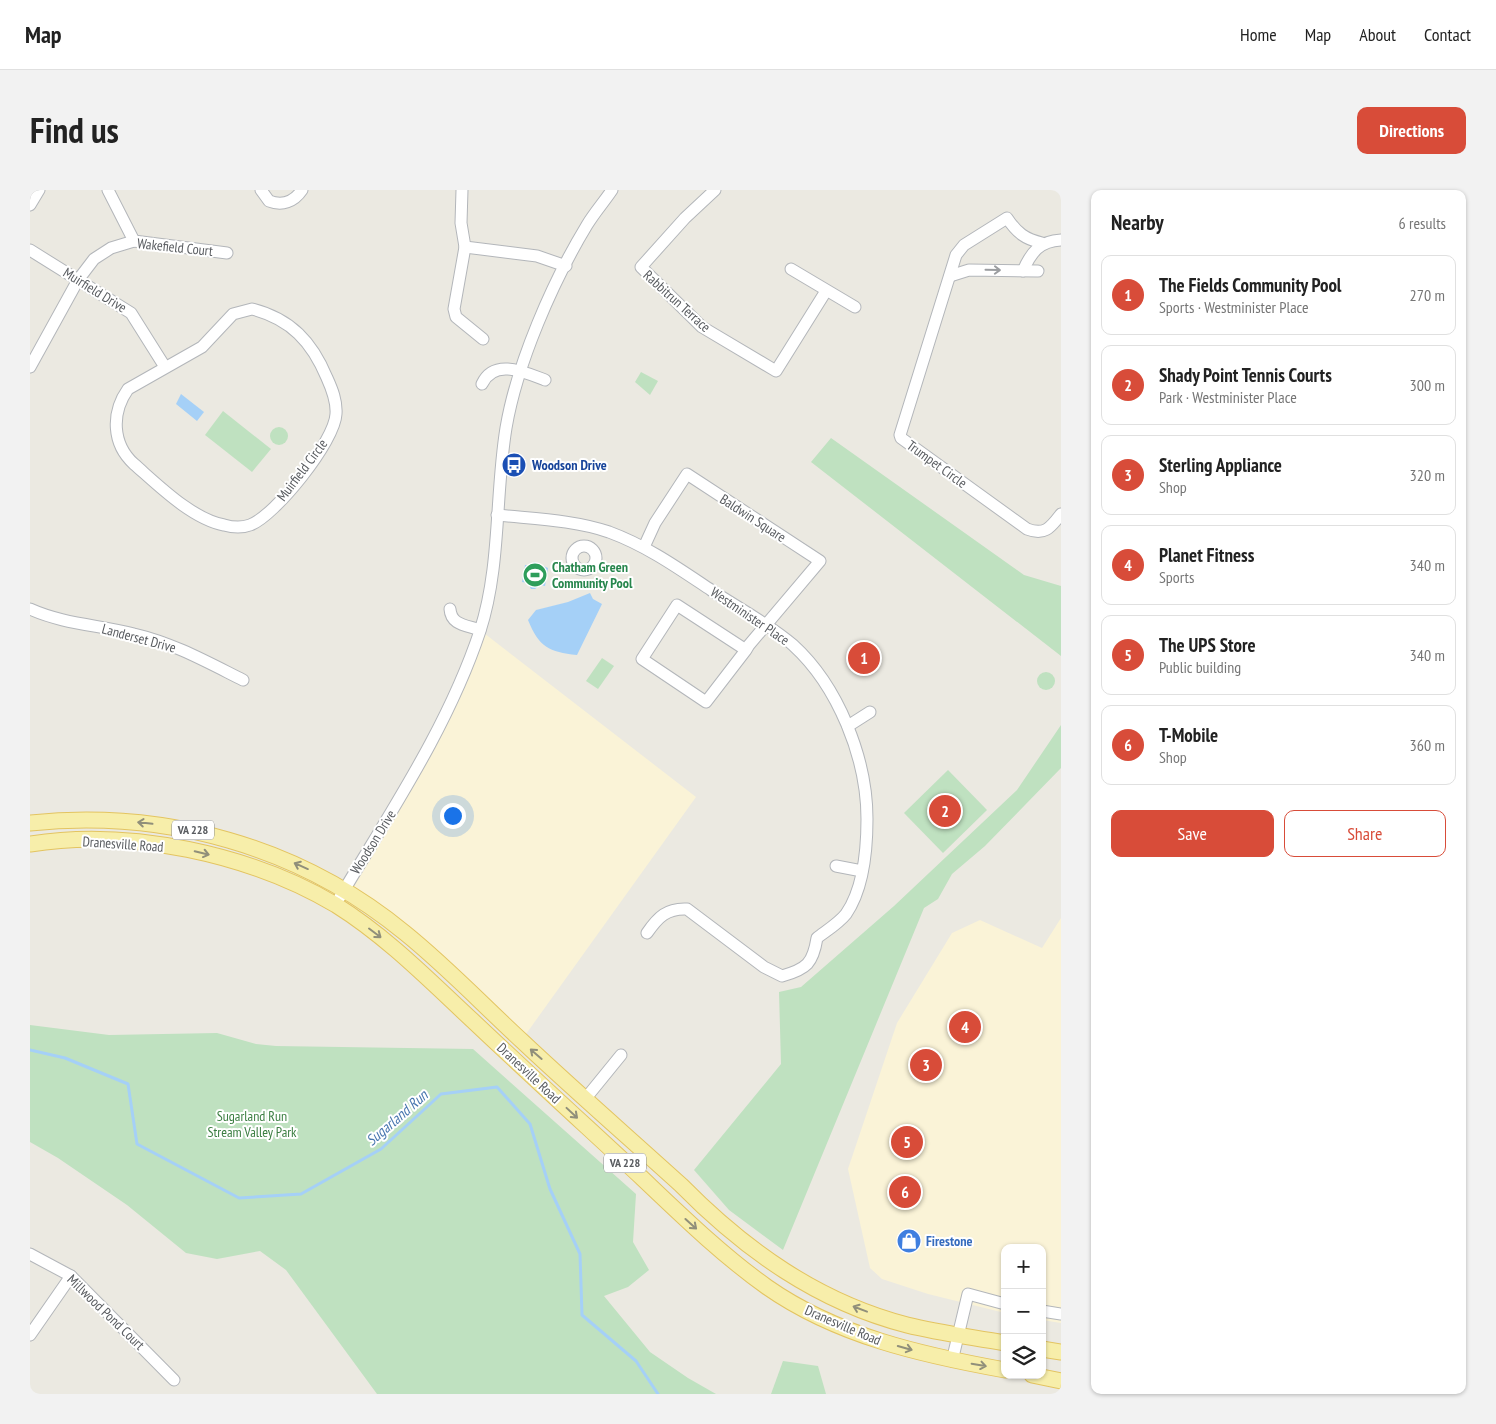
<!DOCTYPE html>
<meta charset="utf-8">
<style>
body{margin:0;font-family:"PT Sans Narrow",sans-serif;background:#f2f2f2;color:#222}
.controls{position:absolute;right:15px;bottom:15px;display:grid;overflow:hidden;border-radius:10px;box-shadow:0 1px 4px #0004}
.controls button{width:45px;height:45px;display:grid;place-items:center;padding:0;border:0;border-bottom:1px solid #e0e0e0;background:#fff;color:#222;font:25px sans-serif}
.you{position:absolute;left:422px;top:625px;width:18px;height:18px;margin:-12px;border:4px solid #fff;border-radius:50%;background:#1a73e8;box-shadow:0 0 0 8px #1a73e833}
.badge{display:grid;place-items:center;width:32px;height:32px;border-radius:50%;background:#d84c39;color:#fff;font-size:16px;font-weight:700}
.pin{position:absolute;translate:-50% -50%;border:2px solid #fff;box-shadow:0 1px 5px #0006}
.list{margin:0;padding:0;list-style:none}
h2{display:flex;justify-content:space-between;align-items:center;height:65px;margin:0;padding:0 20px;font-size:21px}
h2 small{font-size:16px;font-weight:400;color:#767676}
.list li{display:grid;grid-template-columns:32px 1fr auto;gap:15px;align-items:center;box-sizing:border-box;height:80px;margin:0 10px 10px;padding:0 10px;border:1px solid #e0e0e0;border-radius:10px}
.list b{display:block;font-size:19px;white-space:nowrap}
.list p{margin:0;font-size:16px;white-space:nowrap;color:#767676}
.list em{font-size:16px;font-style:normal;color:#767676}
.actions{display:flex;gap:10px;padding:15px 20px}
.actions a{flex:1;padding:11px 0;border:1px solid #d84c39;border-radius:10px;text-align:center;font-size:18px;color:#d84c39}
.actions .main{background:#d84c39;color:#fff}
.icon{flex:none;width:28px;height:28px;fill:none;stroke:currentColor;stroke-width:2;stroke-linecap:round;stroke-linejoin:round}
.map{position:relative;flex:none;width:1031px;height:1204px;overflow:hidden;border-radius:10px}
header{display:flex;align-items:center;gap:30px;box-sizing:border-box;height:70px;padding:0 25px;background:#fff;border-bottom:1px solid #e0e0e0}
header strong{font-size:24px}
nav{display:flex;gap:28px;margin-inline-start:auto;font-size:18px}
.intro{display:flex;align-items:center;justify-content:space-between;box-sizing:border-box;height:120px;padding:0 30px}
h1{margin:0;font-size:35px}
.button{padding:12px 22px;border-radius:10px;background:#d84c39;color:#fff;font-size:18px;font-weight:700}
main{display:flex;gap:30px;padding:0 30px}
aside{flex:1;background:#fff;border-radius:10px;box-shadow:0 1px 4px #0004}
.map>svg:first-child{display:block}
.commercial{fill:#faf3d7}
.green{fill:#bfe1c0}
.water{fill:#a5d0f7}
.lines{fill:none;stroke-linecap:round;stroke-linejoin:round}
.stream{stroke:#a5d0f7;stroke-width:3}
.minor-casing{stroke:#b3b6ba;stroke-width:13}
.major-casing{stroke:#e3c461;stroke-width:17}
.minor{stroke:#fff;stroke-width:11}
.major{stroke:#f7eeaa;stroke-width:15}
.oneway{stroke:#9b9da0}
.oneway2{stroke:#908f7a}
.labels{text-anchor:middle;stroke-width:4;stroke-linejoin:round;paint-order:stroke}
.shield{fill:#fff;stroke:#8b8d90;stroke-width:1}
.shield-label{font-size:12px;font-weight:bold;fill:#595c60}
.street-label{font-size:14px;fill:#595c60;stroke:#fff}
.transit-label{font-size:14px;font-weight:bold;fill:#164399;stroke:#fff;text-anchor:start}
.leisure-label{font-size:14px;font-weight:bold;fill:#27864d;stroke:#fff;text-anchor:start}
.park-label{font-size:14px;fill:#3b7e41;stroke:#fff}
.shop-label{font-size:14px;font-weight:bold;fill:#366cbe;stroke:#fff;text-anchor:start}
.water-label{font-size:15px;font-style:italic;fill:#4876af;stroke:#fff}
</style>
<header>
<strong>Map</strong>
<nav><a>Home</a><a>Map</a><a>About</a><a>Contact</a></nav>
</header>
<div class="intro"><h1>Find us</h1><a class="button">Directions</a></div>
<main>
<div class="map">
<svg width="1031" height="1204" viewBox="0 0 1031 1204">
<rect width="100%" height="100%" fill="#ebe9e1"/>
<g class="commercial">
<polygon points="450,440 666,607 491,851 314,699 379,594"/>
<polygon points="1031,728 1031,1133 1012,1130 1012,1058 975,1058 975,1123 898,1104 852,1089 840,1078 818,979 867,833 922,743 950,730 1012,758"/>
</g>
<g class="green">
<polygon points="611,182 628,191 620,205 605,192"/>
<polygon points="193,221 241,259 222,282 175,245"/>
<circle cx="249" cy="246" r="9"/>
<polygon points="801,248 994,385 1031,396 1031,466 781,272"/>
<polygon points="572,468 584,476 568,499 556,491"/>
<circle cx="1016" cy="491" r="9"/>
<polygon points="1031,535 1031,578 955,656 922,684 908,709 894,718 753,1060 699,1020 664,980 751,874 749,802 771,797 864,716 987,600"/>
<polygon points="918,580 957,620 913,663 874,623"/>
<polygon points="0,835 79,845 187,843 226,854 246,856 443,859 606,1004 603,1052 619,1080 598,1097 574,1106 620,1162 658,1188 686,1204 347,1204 256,1080 230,1061 187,1069 156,1063 97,1015 28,968 0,952"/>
<polygon points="753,1171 788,1176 796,1204 741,1204"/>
</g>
<g class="water">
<polygon points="151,204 174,222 167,231 146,214"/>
<polygon points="504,372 518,378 515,396 510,395 505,399 501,399 498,393 492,392 495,375 501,375"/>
<path d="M560,403L563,409L572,414L547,465C519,462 509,457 498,430L506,420L538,412Z"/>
<polygon points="834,455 847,466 832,481 821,473"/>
</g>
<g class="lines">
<polyline class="stream" points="0,860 35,868 98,894 107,954 209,1008 271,1004 351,959 411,904 467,897 500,934 520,999 550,1064 552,1125 606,1171 628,1204"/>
<defs>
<g id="minor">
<polyline points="78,0 104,51"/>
<path d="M231,0L239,11C252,16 264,12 272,0"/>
<polyline points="432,0 431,33 435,57 424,119 426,127 453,149"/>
<polyline points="685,0 655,28 611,77 672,137 746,181 796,101"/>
<polyline points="0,15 9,0"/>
<path d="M1012,53C995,49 987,43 977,28L934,55L926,65L870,245L871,248L997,339C1015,346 1021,337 1031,324"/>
<polyline points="435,57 507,66 536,76"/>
<polyline points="0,60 101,123 135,177"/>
<polyline points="761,79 825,117"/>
<path d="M993,81C1001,62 1010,51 1031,50"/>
<polyline points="920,86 939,80 1008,81"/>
<path d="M222,119C261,129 282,152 297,188C302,199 307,211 306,224C305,251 245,326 220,335C212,338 201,337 194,335C162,329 128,295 104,274C82,254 81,223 98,199L172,157L203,124Z"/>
<polyline points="0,177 48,90 64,69 81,58 104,51 197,63"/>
<path d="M452,194C464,168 494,182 515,190"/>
<path d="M467,325C505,329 544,330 579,342C617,356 648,378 681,400C708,418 739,434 763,455C808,496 837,568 837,629C837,659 834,698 816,724C809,733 796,741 787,748C783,773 777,779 752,786L734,777L657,719C637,718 628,727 617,743"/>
<circle cx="554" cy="368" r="12"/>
<polyline points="614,357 625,333 657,284 790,371 719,455 716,460 676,512 612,469 647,415 716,460"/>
<path d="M0,419C33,434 69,435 104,444C143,453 177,472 213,490"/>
<path d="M420,419C421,435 436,435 450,440"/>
<polyline points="818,536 840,522"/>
<polyline points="806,676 832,681"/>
<path d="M310,707C361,621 418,537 450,441C471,376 465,305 476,238C487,173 523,91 557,35C565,22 574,12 582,0"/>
<polyline points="556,908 591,865"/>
<polyline points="0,1064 41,1086 144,1190"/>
<polyline points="1012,1121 1031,1124"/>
<polyline points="0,1145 41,1086"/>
<polyline points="922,1171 938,1104 975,1114"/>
</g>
<g id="major">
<path d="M0,633C135,619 269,656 375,743C416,776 453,815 492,851C544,900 598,947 651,995C715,1060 788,1112 877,1135C909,1143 942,1147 975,1153"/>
<path d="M0,654C99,638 220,664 306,715C357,747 399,790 442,830C498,883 555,935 611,987C651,1025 692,1065 737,1097C807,1146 892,1165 975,1180"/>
<polyline points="1012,1159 1031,1162"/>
<polyline points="1002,1185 1031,1191"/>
</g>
</defs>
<use href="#minor" class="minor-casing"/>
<use href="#major" class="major-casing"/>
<use href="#minor" class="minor"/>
<use href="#major" class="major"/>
</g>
<defs><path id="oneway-shaft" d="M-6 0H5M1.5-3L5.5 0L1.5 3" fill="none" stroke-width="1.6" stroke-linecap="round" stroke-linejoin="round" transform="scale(1.25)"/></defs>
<use class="oneway" href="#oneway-shaft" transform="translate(963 80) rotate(1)"/>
<g class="oneway2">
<use href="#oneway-shaft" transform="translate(115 633) rotate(-174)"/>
<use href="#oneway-shaft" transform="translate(172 663) rotate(13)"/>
<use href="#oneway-shaft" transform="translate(271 676) rotate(-156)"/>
<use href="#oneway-shaft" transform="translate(345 743) rotate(37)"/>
<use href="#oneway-shaft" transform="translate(506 864) rotate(-139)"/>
<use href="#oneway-shaft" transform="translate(542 923) rotate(43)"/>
<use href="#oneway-shaft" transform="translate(661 1034) rotate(42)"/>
<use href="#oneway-shaft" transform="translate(830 1119) rotate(-159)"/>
<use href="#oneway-shaft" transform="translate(875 1158) rotate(16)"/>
<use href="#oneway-shaft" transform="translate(949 1175) rotate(10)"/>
</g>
<defs>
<symbol id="bus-disc" viewBox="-11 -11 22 22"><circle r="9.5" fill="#1a4fb4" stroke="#fff"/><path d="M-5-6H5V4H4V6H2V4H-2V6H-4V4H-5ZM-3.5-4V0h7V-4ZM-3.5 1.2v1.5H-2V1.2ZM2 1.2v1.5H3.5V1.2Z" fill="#fff"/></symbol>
<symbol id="stadium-disc" viewBox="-11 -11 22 22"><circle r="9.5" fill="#2e9e5b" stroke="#fff"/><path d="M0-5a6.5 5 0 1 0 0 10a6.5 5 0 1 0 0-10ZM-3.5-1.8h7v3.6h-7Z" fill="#fff"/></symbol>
<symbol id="shop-disc" viewBox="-11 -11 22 22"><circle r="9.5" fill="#3f7fe0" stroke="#fff"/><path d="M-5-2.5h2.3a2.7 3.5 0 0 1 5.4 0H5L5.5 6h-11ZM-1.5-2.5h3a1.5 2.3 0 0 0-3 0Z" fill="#fff"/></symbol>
</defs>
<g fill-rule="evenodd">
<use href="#bus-disc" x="470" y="261" width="28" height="28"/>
<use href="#stadium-disc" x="491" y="371" width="28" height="28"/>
<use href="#shop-disc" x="865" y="1037" width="28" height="28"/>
</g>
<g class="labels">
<g class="shield">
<rect x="142" y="630.5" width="42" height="19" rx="4"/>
<rect x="574" y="963.5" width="42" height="19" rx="4"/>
</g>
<g class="shield-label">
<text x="163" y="644">VA 228</text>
<text x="595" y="977">VA 228</text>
</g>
<g class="street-label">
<text transform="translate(145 57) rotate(6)" y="5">Wakefield Court</text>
<text transform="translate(65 100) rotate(32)" y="5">Muirfield Drive</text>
<text transform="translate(647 111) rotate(42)" y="5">Rabbitrun Terrace</text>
<text transform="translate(907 274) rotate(36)" y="5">Trumpet Circle</text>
<text transform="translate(272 280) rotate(-53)" y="5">Muirfield Circle</text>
<text transform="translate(723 328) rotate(33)" y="5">Baldwin Square</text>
<text transform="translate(720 426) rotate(34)" y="5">Westminister Place</text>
<text transform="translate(109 448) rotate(15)" y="5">Landerset Drive</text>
<text transform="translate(343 652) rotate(-58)" y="5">Woodson Drive</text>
<text transform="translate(93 654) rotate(4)" y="5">Dranesville Road</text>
<text transform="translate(499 883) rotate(43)" y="5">Dranesville Road</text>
<text transform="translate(76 1122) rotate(44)" y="5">Millwood Pond Court</text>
<text transform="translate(813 1135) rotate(23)" y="5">Dranesville Road</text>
</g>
<g class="transit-label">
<text x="502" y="280">Woodson Drive</text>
</g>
<g class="leisure-label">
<text x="522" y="382">Chatham Green<tspan x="522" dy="16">Community Pool</tspan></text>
</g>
<g class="park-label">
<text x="222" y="931">Sugarland Run<tspan x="222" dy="16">Stream Valley Park</tspan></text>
</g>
<g class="shop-label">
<text x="896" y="1056">Firestone</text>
</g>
<g class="water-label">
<text transform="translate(367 928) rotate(-41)" y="5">Sugarland Run</text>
</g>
</g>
</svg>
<div class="controls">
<button>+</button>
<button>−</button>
<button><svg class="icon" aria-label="layers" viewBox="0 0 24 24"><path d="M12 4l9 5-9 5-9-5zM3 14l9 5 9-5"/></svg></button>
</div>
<div class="you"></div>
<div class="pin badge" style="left:834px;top:468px">1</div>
<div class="pin badge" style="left:915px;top:621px">2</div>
<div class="pin badge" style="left:896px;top:875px">3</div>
<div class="pin badge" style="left:935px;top:837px">4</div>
<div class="pin badge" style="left:877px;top:952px">5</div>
<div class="pin badge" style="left:875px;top:1002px">6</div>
</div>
<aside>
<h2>Nearby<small>6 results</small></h2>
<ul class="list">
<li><span class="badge">1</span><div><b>The Fields Community Pool</b><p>Sports · Westminister Place</p></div><em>270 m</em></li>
<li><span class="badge">2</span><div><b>Shady Point Tennis Courts</b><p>Park · Westminister Place</p></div><em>300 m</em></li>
<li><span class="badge">3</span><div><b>Sterling Appliance</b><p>Shop</p></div><em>320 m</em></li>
<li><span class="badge">4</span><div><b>Planet Fitness</b><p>Sports</p></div><em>340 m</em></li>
<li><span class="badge">5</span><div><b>The UPS Store</b><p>Public building</p></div><em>340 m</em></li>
<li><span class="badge">6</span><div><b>T-Mobile</b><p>Shop</p></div><em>360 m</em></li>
</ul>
<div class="actions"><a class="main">Save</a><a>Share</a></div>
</aside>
</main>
